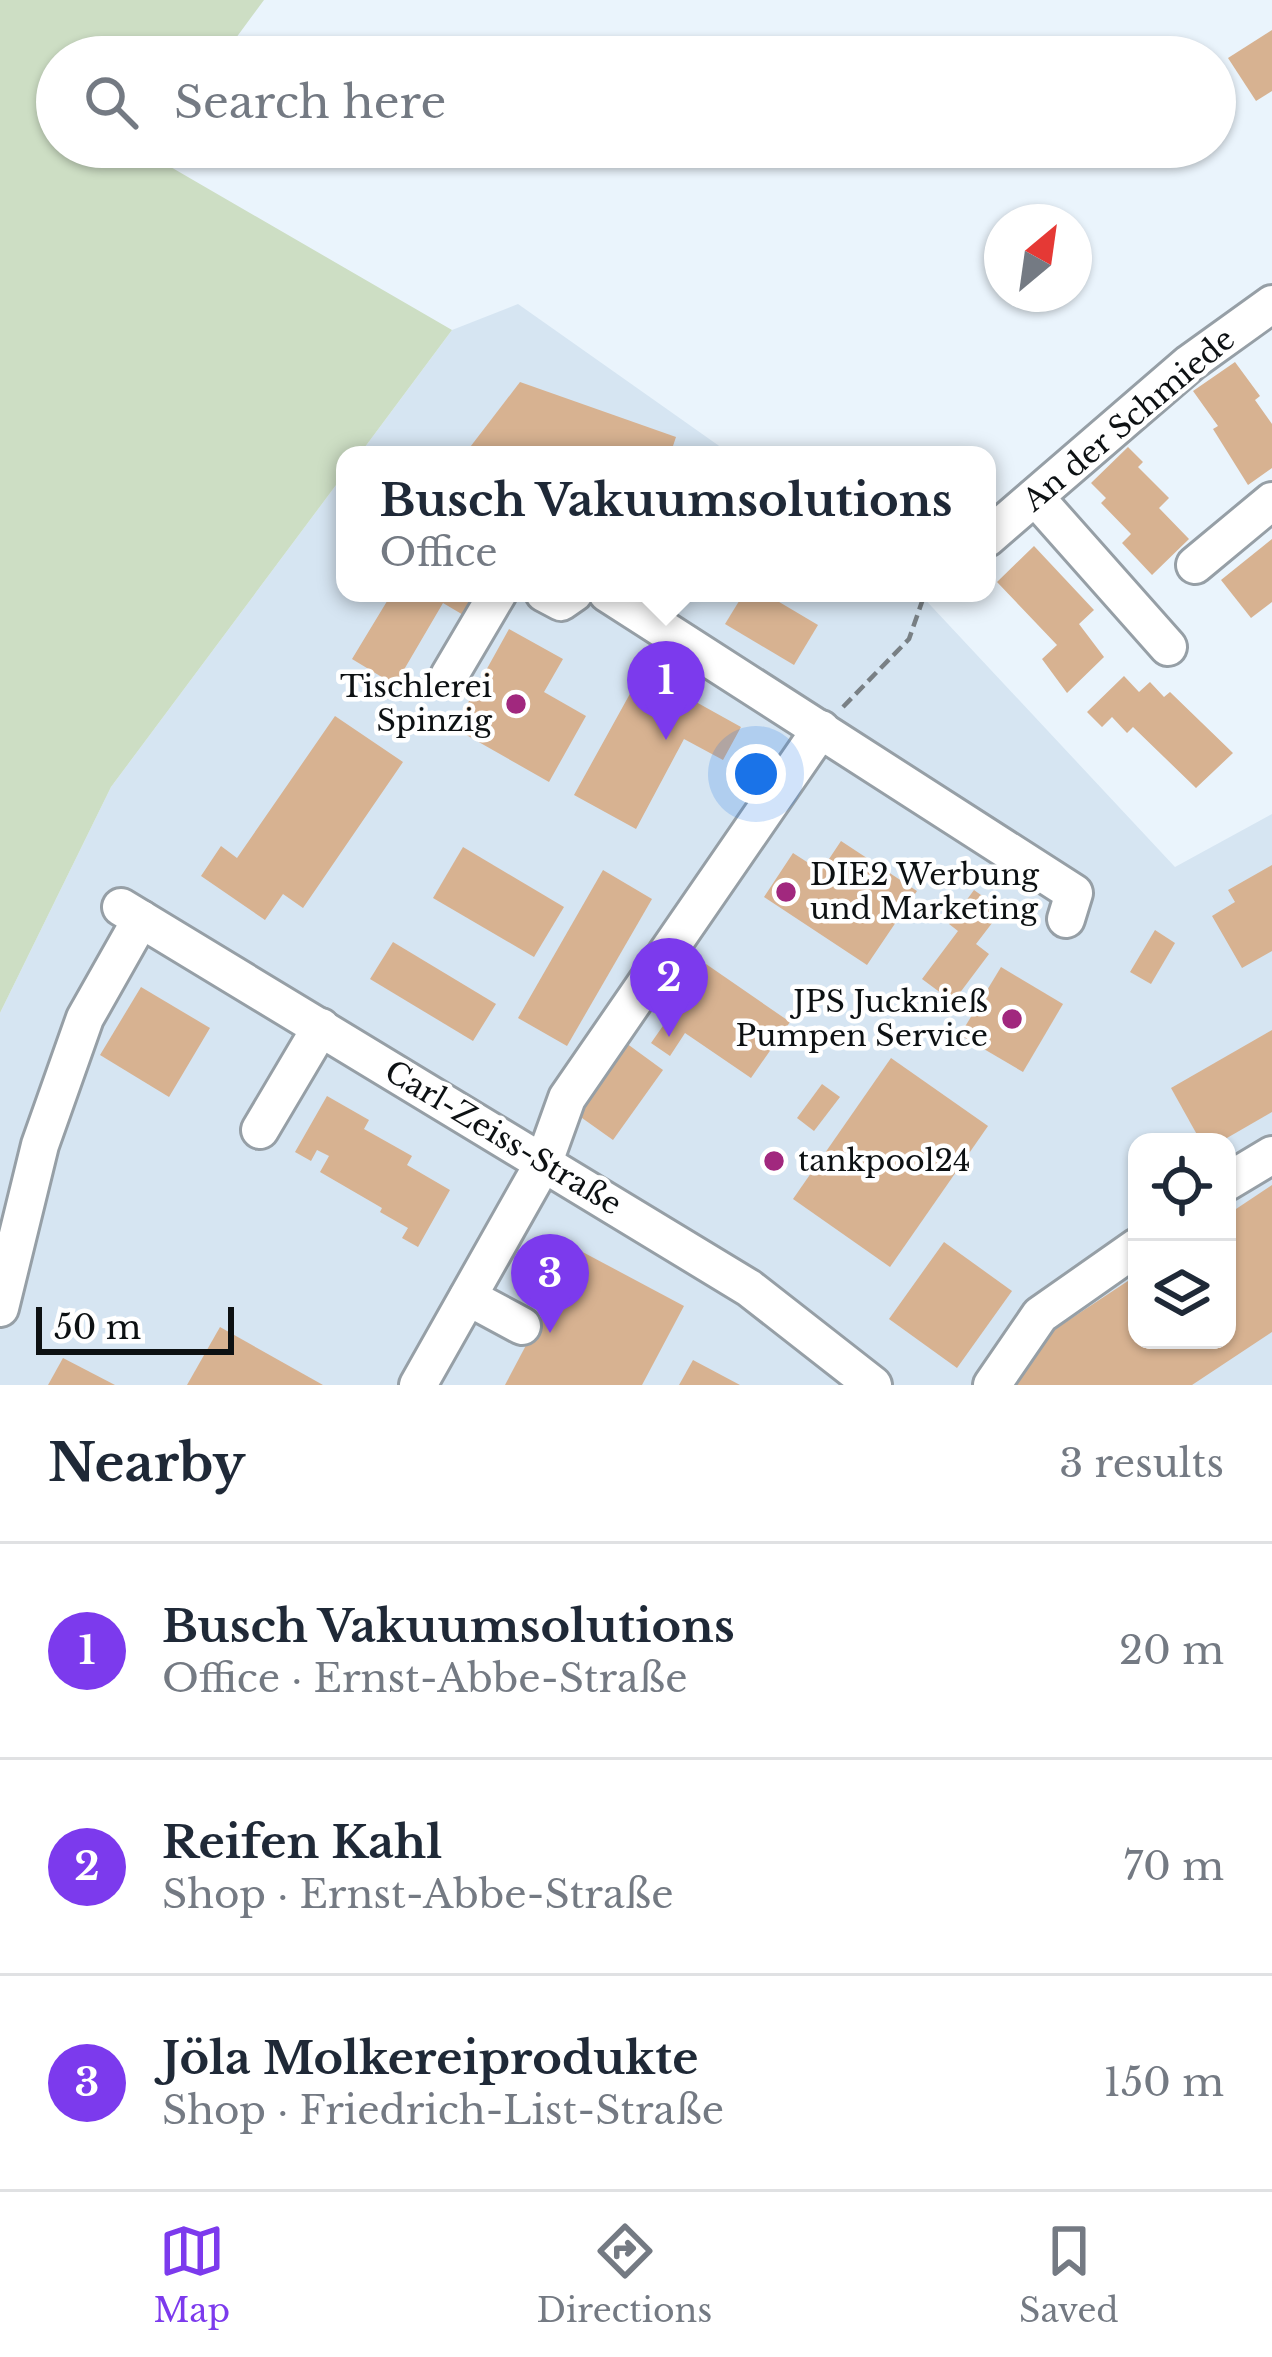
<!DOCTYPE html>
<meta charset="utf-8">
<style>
body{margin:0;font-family:"Libre Baskerville",serif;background:#f2f2f3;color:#1f2937}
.controls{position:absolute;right:36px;bottom:36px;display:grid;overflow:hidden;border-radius:24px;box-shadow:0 3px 9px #0004}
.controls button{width:108px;height:108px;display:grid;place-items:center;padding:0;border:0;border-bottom:3px solid #e0e1e3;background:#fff;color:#1f2937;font:60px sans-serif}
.compass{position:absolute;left:984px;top:204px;width:108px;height:108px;border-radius:50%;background:#fff;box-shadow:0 3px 9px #0004;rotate:29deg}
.scale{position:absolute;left:36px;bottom:30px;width:198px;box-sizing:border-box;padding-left:12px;border:6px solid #0d1113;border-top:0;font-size:33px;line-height:42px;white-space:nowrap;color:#0d1113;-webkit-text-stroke:9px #fff;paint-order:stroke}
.you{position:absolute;left:756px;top:774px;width:42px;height:42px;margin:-30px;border:9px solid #fff;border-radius:50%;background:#1a73e8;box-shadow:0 0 0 18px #1a73e833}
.badge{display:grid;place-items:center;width:78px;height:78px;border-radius:50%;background:#7c3aed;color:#fff;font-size:39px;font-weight:700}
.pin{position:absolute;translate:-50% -99px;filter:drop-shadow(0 3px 6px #0008)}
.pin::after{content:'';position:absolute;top:63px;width:42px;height:36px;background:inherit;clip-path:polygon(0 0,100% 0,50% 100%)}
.popup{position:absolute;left:336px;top:446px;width:660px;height:156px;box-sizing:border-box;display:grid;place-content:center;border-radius:24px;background:#fff;filter:drop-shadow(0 3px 9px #0005);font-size:39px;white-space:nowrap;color:#747a83}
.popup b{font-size:45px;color:#1f2937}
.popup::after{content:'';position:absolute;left:50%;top:100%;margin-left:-24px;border:24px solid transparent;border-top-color:#fff}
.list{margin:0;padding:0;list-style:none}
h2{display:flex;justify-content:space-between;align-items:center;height:156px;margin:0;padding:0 48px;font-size:51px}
h2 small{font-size:39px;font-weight:400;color:#747a83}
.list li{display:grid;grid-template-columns:78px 1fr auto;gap:36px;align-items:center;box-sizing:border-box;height:216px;padding:0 48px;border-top:3px solid #e0e1e3}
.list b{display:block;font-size:45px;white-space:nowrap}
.list p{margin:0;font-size:39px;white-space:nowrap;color:#747a83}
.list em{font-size:39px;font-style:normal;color:#747a83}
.icon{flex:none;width:66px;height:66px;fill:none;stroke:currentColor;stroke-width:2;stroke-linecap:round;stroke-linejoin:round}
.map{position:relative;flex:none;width:1272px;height:1385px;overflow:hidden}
.search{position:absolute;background:#fff;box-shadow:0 3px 9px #0004;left:36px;right:36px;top:36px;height:132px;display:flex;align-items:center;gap:30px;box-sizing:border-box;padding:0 42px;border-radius:66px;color:#747a83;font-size:45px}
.sheet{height:804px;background:#fff}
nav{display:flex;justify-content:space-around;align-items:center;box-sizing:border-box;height:168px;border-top:3px solid #e0e1e3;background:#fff;font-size:33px;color:#747a83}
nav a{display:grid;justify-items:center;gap:6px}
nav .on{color:#7c3aed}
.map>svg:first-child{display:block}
.built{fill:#d6e5f2;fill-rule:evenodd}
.green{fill:#cddec4}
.building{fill:#d7b291}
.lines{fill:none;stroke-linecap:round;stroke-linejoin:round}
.minor-casing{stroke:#969fa6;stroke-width:42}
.path{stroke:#798085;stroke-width:4.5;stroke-dasharray:12 6;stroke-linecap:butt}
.minor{stroke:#fff;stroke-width:36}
.poi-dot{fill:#a1287e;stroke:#fff;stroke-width:4.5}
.labels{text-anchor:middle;stroke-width:9;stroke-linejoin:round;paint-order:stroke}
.street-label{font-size:30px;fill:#0d1113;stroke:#fff}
.poi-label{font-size:30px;fill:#0d1113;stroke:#fff;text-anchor:end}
</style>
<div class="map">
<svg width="1272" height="1385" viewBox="0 0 1272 1385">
<rect width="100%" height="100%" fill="#eaf4fc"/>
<g class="built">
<polygon points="518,304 732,455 359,455 452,330"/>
<path d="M345,473V593H919L1175,867L1272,814V1385H0V1013L111,787ZM1137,1142H1227V1340H1137Z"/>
</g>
<polygon class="green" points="0,0 264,0 222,57 57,57 57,147 155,147 150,155 452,330 359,455 345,455 345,473 111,787 0,1013"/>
<g class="building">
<polygon points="1272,30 1272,91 1256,101 1228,58"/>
<polygon points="1235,362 1260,396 1255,400 1272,424 1272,468 1248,485 1213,429 1218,426 1193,391"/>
<polygon points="520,382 676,437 670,455 464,455"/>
<polygon points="1128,447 1143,462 1138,467 1169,498 1159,508 1189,539 1152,575 1122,543 1131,534 1101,503 1106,498 1091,483"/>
<polygon points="1272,539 1272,602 1251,618 1221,580"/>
<polygon points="1034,546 1094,610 1079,624 1104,657 1067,693 1042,659 1057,645 997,582"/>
<polygon points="392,593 479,593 465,616 443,603 395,685 352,659"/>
<polygon points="744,593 764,593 818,625 794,665 725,624"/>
<polygon points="509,629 563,659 544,692 586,716 549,782 454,728"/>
<polygon points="642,672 741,727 723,760 684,739 636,829 574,795"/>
<polygon points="1124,676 1139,692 1150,682 1164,697 1170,692 1233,753 1196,788 1133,727 1127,733 1112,717 1102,727 1087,712"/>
<polygon points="335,716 403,762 303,908 283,894 265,920 201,876 221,846 237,858"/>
<polygon points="841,841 917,891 867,965 764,897 793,853 821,871"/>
<polygon points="463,847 564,907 534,957 433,898"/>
<polygon points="1272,865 1272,951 1242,968 1212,916 1235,902 1228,890"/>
<polygon points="603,870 652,899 567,1046 518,1018"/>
<polygon points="974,890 1002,910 976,944 989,954 953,1002 922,979 958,931 949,924"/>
<polygon points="1155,930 1175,943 1151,984 1130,972"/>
<polygon points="393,942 496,1004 473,1041 370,979"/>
<polygon points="706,964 790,1022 751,1078 685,1033 670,1056 651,1043"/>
<polygon points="1001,967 1063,1004 1023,1072 960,1035"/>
<polygon points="141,987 210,1028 169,1097 100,1055"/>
<polygon points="1272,1030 1272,1112 1220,1142 1200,1140 1171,1088"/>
<polygon points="626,1043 663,1070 613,1140 575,1113"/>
<polygon points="891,1058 988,1126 890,1267 793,1199"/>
<polygon points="822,1084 840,1097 814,1131 797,1118"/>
<polygon points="327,1096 369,1120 364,1129 412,1156 407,1165 450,1190 418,1247 402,1238 408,1228 380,1212 382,1208 320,1172 329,1156 317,1150 311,1161 295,1152"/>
<polygon points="1272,1185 1272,1332 1192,1385 1004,1385 1040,1339 1137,1275 1137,1340 1227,1340 1227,1215"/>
<polygon points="944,1242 1012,1291 957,1368 889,1319"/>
<polygon points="577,1249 684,1306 642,1385 505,1385"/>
<polygon points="220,1327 323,1385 187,1385"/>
<polygon points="63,1358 115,1385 48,1385"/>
<polygon points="693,1360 740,1385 679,1385"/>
</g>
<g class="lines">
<defs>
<g id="minor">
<polyline points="1035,497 1168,647"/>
<polyline points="987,538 1190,363 1272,304"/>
<polyline points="1195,565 1272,501"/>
<polyline points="544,593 561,602 574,593"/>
<polyline points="607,593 1074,893 1066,919"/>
<polyline points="449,676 498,593"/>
<polyline points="121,907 749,1288 873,1385"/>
<polyline points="260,1130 321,1027"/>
<polyline points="1227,1182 1272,1155"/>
<polyline points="468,1297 522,1326"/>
<polyline points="0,1308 40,1145 85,1018 141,919"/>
<polyline points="418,1385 544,1162 567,1098 821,729"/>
<polyline points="992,1385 1040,1315 1137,1247"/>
</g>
</defs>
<use href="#minor" class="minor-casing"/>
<polyline class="path" points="843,707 909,639 925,593"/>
<use href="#minor" class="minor"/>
</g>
<g class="poi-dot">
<circle cx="516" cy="704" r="12"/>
<circle cx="786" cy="892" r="12"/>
<circle cx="1012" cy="1019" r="12"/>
<circle cx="774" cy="1161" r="12"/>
</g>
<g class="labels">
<g class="street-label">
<text transform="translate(1129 420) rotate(-40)" y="10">An der Schmiede</text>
<text transform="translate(503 1138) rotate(31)" y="10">Carl-Zeiss-Straße</text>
</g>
<g class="poi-label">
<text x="492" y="697">Tischlerei<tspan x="492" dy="34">Spinzig</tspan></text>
<text x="810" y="885" text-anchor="start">DIE2 Werbung<tspan x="810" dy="34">und Marketing</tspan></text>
<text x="988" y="1012">JPS Jucknieß<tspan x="988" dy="34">Pumpen Service</tspan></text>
<text x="798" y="1171" text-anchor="start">tankpool24</text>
</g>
</g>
</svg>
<div class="controls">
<button><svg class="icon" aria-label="locate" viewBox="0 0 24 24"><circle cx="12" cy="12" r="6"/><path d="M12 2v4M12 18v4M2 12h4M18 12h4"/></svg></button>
<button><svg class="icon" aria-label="layers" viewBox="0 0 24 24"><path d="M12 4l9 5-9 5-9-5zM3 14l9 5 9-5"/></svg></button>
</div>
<svg class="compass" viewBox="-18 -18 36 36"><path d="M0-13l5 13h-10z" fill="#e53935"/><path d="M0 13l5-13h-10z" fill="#747a83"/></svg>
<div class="scale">50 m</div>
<div class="you"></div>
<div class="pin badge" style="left:666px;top:740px">1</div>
<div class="popup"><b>Busch Vakuumsolutions</b>Office</div>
<div class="pin badge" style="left:669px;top:1037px">2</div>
<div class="pin badge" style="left:550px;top:1333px">3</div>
<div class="search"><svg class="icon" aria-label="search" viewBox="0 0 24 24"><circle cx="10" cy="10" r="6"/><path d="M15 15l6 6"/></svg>Search here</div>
</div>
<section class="sheet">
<h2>Nearby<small>3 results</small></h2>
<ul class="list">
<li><span class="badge">1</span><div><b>Busch Vakuumsolutions</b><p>Office · Ernst-Abbe-Straße</p></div><em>20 m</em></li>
<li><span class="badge">2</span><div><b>Reifen Kahl</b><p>Shop · Ernst-Abbe-Straße</p></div><em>70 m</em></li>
<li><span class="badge">3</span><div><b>Jöla Molkereiprodukte</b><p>Shop · Friedrich-List-Straße</p></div><em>150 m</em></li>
</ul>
</section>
<nav>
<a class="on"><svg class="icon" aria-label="map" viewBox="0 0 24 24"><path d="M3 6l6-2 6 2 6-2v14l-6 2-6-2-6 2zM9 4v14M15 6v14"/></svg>Map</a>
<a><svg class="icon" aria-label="directions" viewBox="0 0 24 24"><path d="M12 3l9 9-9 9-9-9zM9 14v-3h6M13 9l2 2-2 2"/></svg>Directions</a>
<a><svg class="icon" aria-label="saved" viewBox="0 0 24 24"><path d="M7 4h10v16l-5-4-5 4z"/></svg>Saved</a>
</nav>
